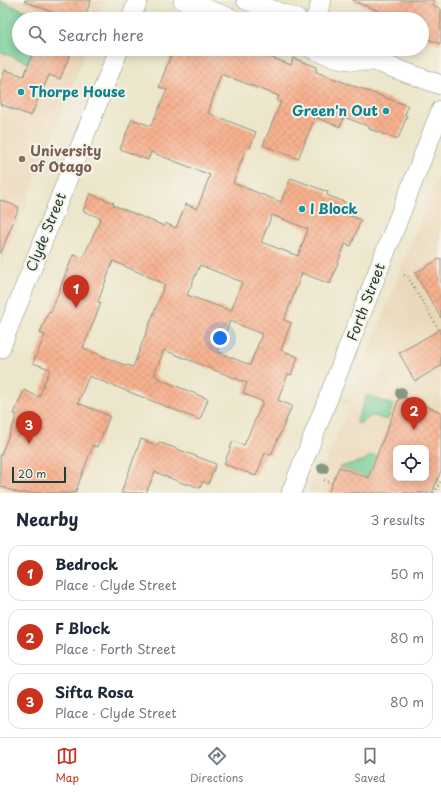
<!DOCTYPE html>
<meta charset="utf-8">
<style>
body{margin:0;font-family:"Playpen Sans",sans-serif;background:#f2f2f3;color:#1f2937}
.controls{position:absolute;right:12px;bottom:12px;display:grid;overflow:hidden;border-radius:8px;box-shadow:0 2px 10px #0003}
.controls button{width:36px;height:36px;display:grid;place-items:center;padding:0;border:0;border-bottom:1px solid #e0e1e3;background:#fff;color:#1f2937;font:20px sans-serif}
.scale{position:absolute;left:12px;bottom:10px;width:54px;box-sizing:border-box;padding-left:4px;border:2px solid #1f3d34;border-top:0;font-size:11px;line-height:14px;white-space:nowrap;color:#1f3d34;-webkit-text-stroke:3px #f7f3e8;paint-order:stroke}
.you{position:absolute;left:220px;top:338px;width:14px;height:14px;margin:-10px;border:3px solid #fff;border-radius:50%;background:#1a73e8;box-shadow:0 0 0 6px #1a73e833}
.badge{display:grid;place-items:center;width:26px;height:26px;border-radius:50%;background:#c8321e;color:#fff;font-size:13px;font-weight:700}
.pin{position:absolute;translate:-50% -33px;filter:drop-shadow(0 1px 2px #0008)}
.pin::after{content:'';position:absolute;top:21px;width:14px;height:12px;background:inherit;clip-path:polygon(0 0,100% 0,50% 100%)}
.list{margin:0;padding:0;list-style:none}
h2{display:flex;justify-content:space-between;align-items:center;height:52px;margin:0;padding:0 16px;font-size:17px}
h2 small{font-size:13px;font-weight:400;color:#747a83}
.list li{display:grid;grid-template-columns:26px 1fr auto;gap:12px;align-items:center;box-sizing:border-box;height:56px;margin:0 8px 8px;padding:0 8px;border:1px solid #e0e1e3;border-radius:12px}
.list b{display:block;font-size:15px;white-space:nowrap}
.list p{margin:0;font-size:13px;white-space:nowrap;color:#747a83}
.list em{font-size:13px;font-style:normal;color:#747a83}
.icon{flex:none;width:22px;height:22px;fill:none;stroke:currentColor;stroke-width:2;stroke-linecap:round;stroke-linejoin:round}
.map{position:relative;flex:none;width:441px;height:493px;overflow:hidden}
.search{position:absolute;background:#fff;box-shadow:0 2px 10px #0003;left:12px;right:12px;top:12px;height:44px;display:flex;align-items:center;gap:10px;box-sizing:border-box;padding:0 14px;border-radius:22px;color:#747a83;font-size:15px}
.sheet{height:244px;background:#fff}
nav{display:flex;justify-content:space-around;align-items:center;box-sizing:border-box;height:56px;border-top:1px solid #e0e1e3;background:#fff;font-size:11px;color:#747a83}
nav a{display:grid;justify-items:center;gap:2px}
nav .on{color:#c8321e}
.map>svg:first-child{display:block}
.built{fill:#ebd8ba;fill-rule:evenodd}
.green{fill:#72cc94;stroke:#488464}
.building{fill:url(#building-cross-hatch);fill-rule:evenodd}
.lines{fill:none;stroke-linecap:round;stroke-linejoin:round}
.minor-casing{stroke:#869280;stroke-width:20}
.path{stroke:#869280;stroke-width:2.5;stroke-dasharray:1 3;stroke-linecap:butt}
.minor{stroke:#fff;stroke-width:19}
.tree{fill:#859982}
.culture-dot{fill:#0f9aa8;stroke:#f7f3e8;stroke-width:1.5}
.education-dot{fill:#8d6e63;stroke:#f7f3e8;stroke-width:1.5}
.labels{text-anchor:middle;stroke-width:4;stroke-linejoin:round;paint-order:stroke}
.culture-label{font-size:14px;font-weight:bold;fill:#0d838f;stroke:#f7f3e8;text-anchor:start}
.education-label{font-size:14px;font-weight:bold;fill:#785e54;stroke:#f7f3e8;text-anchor:start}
.street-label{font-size:14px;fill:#1f3d34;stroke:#f7f3e8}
</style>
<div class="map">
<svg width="441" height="493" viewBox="0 0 441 493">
<defs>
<pattern id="building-cross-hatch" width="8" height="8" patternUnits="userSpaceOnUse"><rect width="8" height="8" fill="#f8b18f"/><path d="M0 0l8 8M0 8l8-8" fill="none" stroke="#d4997c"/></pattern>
</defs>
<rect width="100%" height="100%" fill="#f7f3e8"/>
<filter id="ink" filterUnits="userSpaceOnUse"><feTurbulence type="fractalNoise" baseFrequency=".025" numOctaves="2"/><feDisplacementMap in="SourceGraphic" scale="8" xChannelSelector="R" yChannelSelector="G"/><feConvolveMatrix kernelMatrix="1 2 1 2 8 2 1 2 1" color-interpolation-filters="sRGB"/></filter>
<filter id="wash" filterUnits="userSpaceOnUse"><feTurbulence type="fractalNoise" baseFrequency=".012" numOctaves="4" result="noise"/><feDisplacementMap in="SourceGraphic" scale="16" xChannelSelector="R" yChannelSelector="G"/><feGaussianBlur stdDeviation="0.9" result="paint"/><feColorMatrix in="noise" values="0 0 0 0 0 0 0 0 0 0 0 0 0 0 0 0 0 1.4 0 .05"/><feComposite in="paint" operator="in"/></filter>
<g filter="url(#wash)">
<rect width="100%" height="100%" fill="#ece6cb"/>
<g class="built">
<polygon points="0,0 106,0 99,19 19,19 19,49 87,49 0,270"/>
<path d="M441,167V493H316L309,490L319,463L325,465L349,406L342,403L345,396L351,397ZM396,448H426V478H396Z"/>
</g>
<g class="green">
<polygon points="0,1 46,19 19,19 19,49 34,49 29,63 0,52"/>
<path d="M367,395L393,405L388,419C382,420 378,416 372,416L359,424L356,422Z"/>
<polygon points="371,455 377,457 368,478 339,467 363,461"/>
</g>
<g id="blocks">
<g class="building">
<polygon points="25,0 91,0 84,19 70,19 24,1"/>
<polygon points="353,0 434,0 432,5 441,9 441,44 422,37 422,19 399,19 353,1"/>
<polygon points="34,49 72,49 60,79 49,75 31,116 0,104 0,84 5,70 24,76"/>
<path d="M173,49H249L291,65L293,58L317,67L316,72L408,106L405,115L407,116L398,139L369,129L370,127L344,117L340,127L315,117L298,159L263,145L281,102L277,101L279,96L221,74L208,113L256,132L250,148L247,147L233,183L281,202L291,178L328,192L327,195L349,204L345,214L361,220L351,246L345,244L330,284L302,273L284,320L291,323L281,350L298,357L291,375L288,374L278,400L292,406L271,455L265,453L256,476L224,464L233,441L244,445L263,402L243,393L247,383L164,350L154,375L157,376V378L208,399L200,420L89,376L78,403L110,416L97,447L93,445L75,493H18L0,486V457L17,415L14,414L24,390L39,397L50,369L33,363L45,335L40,333L49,311L51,312L73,255L83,258L101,218L83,211L90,194L114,203L113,205L164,226L165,223L176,228L186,204L197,209L210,175L151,152L148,160L120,149L132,119L151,126L167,90L159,87ZM272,215L308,229L298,256L261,242ZM113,261L165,284L133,367L128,365L127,366L83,348L101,303L98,302ZM200,265L242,282L231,311L187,295ZM230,321L262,334L250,365L218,352Z"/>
<polygon points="0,200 19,207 1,253 0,253"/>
<polygon points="441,258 441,318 415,273"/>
<polygon points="441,329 441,366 415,381 399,353"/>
<path d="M400,396L441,412V471L432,493H328L339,467L368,478ZM396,448H426V478H396Z"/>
<polygon points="141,439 158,446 159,442 216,464 208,484 203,481 200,488 187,483 187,485 155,472 146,493 121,493"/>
</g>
</g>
</g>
<g filter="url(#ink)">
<use href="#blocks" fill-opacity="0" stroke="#869280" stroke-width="1"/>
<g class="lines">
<defs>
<g id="minor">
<polyline points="183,0 233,19"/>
<polyline points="246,0 297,19"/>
<polyline points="131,19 138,0"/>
<polyline points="315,19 322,0"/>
<path d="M312,49C331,56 349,63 371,61"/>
<polyline points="353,49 374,61 441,85"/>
<polyline points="0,349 119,49"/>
<polyline points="291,493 441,110"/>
</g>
</defs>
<use href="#minor" class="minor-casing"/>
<g class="path">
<polyline points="404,275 408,277 441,333"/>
<polyline points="324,480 332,483"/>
<polyline points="434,493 441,481"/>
</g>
<use href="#minor" class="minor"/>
</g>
<g class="tree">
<circle cx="401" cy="393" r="6"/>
<circle cx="323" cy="468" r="6"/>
</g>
</g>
<g class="culture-dot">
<circle cx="21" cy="92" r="4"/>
<circle cx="386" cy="111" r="4"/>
<circle cx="302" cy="209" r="4"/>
</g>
<circle class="education-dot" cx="22" cy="159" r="4"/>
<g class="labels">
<g class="culture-label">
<text x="29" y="97">Thorpe House</text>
<text x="378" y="116" text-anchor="end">Green'n Out</text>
<text x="310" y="214">I Block</text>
</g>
<g class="education-label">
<text x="30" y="156">University<tspan x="30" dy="16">of Otago</tspan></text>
</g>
<g class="street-label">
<text transform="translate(46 232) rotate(-68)" y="5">Clyde Street</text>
<text transform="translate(366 302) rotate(-69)" y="5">Forth Street</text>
</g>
</g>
</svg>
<div class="controls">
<button><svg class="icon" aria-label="locate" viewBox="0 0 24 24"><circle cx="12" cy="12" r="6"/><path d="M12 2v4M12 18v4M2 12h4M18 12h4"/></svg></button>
</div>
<div class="scale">20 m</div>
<div class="you"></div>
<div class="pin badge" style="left:76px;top:308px">1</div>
<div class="pin badge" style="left:414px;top:430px">2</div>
<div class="pin badge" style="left:29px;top:444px">3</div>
<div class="search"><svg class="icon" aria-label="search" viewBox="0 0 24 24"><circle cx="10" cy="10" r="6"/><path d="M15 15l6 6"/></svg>Search here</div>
</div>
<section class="sheet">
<h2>Nearby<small>3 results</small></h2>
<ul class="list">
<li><span class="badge">1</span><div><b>Bedrock</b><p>Place · Clyde Street</p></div><em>50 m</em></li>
<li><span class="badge">2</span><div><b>F Block</b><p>Place · Forth Street</p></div><em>80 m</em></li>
<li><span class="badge">3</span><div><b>Sifta Rosa</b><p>Place · Clyde Street</p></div><em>80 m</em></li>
</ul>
</section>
<nav>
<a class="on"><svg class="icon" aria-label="map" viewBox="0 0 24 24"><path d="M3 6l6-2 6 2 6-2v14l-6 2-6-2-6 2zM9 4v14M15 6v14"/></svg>Map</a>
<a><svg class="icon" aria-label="directions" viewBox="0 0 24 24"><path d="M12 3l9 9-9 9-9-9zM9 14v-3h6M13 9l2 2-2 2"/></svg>Directions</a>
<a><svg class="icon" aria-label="saved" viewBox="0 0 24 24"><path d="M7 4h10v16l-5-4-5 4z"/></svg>Saved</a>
</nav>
